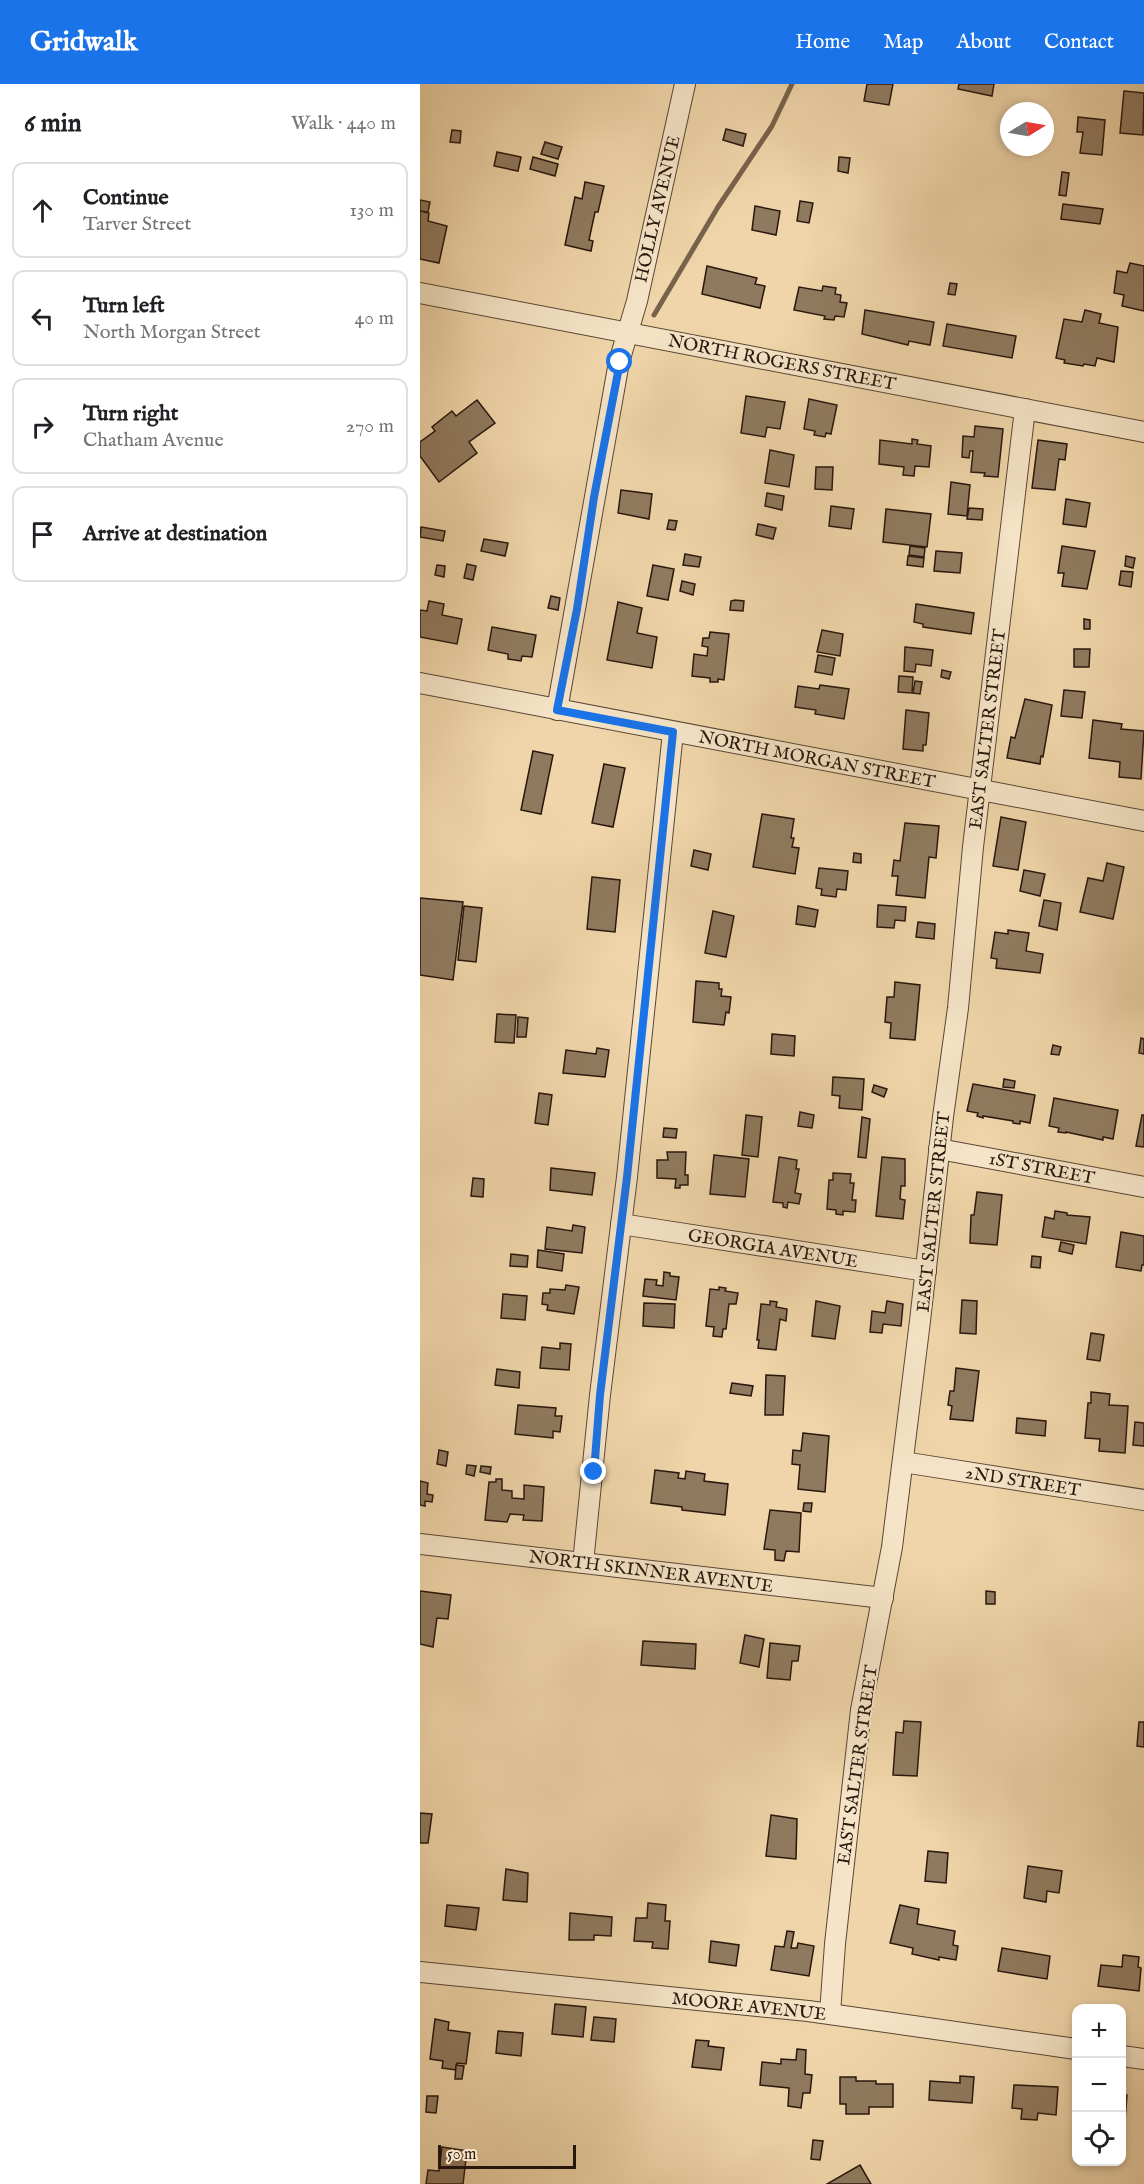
<!DOCTYPE html>
<meta charset="utf-8">
<style>
body{margin:0;font-family:"IM FELL English",serif;background:#f6f6f6;color:#202124}
.controls{position:absolute;right:18px;bottom:18px;display:grid;overflow:hidden;border-radius:12px;box-shadow:0 3px 9px #0003}
.controls button{width:54px;height:54px;display:grid;place-items:center;padding:0;border:0;border-bottom:2px solid #e0e0e0;background:#fff;color:#202124;font:30px sans-serif}
.compass{position:absolute;left:580px;top:18px;width:54px;height:54px;border-radius:50%;background:#fff;box-shadow:0 3px 9px #0003;rotate:79deg}
.scale{position:absolute;left:18px;bottom:15px;width:138px;box-sizing:border-box;padding-left:6px;border:3px solid #29170e;border-top:0;font-size:16px;line-height:21px;white-space:nowrap;color:#29170e;-webkit-text-stroke:4px #f5e4c7;paint-order:stroke}
.stop{position:absolute;width:18px;height:18px;margin:-14px;border:4px solid #1a73e8;border-radius:50%;background:#fff}
.stop.end{background:#1a73e8;border-color:#fff;box-shadow:0 2px 6px #0008}
.list{margin:0;padding:0;list-style:none}
h2{display:flex;justify-content:space-between;align-items:center;height:78px;margin:0;padding:0 24px;font-size:26px}
h2 small{font-size:20px;font-weight:400;color:#757577}
.list li{display:grid;grid-template-columns:39px 1fr auto;gap:18px;align-items:center;box-sizing:border-box;height:96px;margin:0 12px 12px;padding:0 12px;border:2px solid #e0e0e0;border-radius:12px}
.list b{display:block;font-size:22px;white-space:nowrap}
.list p{margin:0;font-size:20px;white-space:nowrap;color:#757577}
.list em{font-size:20px;font-style:normal;color:#757577}
.icon{flex:none;width:33px;height:33px;fill:none;stroke:currentColor;stroke-width:2;stroke-linecap:round;stroke-linejoin:round}
.map{position:relative;flex:none;width:724px;height:2100px;overflow:hidden}
header{display:flex;align-items:center;gap:36px;box-sizing:border-box;height:84px;padding:0 30px;background:#1a73e8;color:#fff}
header strong{font-size:28px}
nav{display:flex;gap:33px;margin-inline-start:auto;font-size:21px}
main{display:flex}
aside{flex:1;background:#fff}
.map>svg:first-child{display:block}
.lines{fill:none;stroke-linecap:round;stroke-linejoin:round}
.stream{stroke:#78624b;stroke-width:5}
.building{fill:#907a5f;stroke:#29170e;stroke-width:1.5}
.minor-casing{stroke:#5a4635;stroke-width:22}
.minor{stroke:#f5e4c7;stroke-width:20}
.route{stroke:#1a73e8;stroke-width:8}
.labels{text-anchor:middle;stroke-width:4.5;stroke-linejoin:round;paint-order:stroke}
.street-label{font-size:18px;fill:#29170e;stroke:#f5e4c7}
</style>
<header>
<strong>Gridwalk</strong>
<nav><a>Home</a><a>Map</a><a>About</a><a>Contact</a></nav>
</header>
<main>
<aside>
<h2>6 min<small>Walk · 440 m</small></h2>
<ul class="list">
<li><svg class="icon" aria-label="ahead" viewBox="0 0 24 24"><path d="M12 20V5M6 11l6-6 6 6"/></svg><div><b>Continue</b><p>Tarver Street</p></div><em>130 m</em></li>
<li><svg class="icon" aria-label="left" viewBox="0 0 24 24"><path d="M17 20v-9H6M10 6l-5 5 5 5"/></svg><div><b>Turn left</b><p>North Morgan Street</p></div><em>40 m</em></li>
<li><svg class="icon" aria-label="right" viewBox="0 0 24 24"><path d="M7 20v-9h11M14 6l5 5-5 5"/></svg><div><b>Turn right</b><p>Chatham Avenue</p></div><em>270 m</em></li>
<li><svg class="icon" aria-label="arrive" viewBox="0 0 24 24"><path d="M6 21V4h12l-3 4 3 4H6"/></svg><div><b>Arrive at destination</b></div></li>
</ul>
</aside>
<div class="map">
<svg width="724" height="2100" viewBox="0 0 724 2100">
<rect width="100%" height="100%" fill="#efd5a9"/>
<filter id="stains"><feTurbulence type="fractalNoise" baseFrequency=".00333" numOctaves="4"/><feColorMatrix values="0 0 0 0 .2 0 0 0 0 .09 0 0 0 0 .02 0 0 0 .5 -.17"/></filter>
<radialGradient id="worn" r=".72"><stop offset=".6" stop-color="#630" stop-opacity="0"/><stop offset="1" stop-color="#630" stop-opacity=".3"/></radialGradient>
<g class="lines">
<polyline class="stream" points="234,231 298,123 352,42 372,0"/>
</g>
<g class="building">
<polygon points="447,0 473,0 469,21 444,17"/>
<polygon points="539,0 574,0 572,12 538,5"/>
<polygon points="704,7 724,9 723,51 700,49"/>
<polygon points="658,33 685,36 682,71 660,69 663,48 657,48"/>
<polygon points="306,45 326,50 323,62 303,56"/>
<polygon points="32,46 41,47 40,59 30,58"/>
<polygon points="125,58 142,63 138,75 121,70"/>
<polygon points="77,68 101,73 98,87 74,82"/>
<polygon points="113,73 138,80 135,92 110,85"/>
<polygon points="419,73 430,74 428,89 418,87"/>
<polygon points="642,88 649,89 646,112 639,111"/>
<polygon points="165,98 184,102 178,128 175,128 169,156 173,157 171,167 145,161 155,113 162,115"/>
<polygon points="0,116 10,118 8,128 0,127"/>
<polygon points="380,117 393,119 389,139 377,137"/>
<polygon points="643,120 683,125 680,140 641,135"/>
<polygon points="335,122 360,127 356,151 332,146"/>
<polygon points="0,127 9,129 8,137 27,142 19,179 0,175"/>
<polygon points="710,179 724,182 724,227 702,222 704,211 694,209 697,187 707,189"/>
<polygon points="287,182 337,194 335,200 345,202 340,224 282,210"/>
<polygon points="530,199 537,200 535,211 528,210"/>
<polygon points="403,202 416,204 415,210 421,211 420,218 427,219 424,233 415,232 414,236 404,235 405,232 374,226 379,203 402,207"/>
<polygon points="445,226 514,238 510,261 489,257 488,261 442,250"/>
<polygon points="665,226 681,230 679,239 698,243 694,278 677,274 675,282 664,280 663,282 644,279 645,276 636,274 644,235 662,238"/>
<polygon points="527,240 596,252 592,274 523,262"/>
<polygon points="326,312 365,318 360,345 347,343 345,353 321,349"/>
<polygon points="389,315 417,321 411,350 406,349 405,353 394,351 395,347 384,345"/>
<polygon points="57,316 75,339 49,358 57,369 19,398 0,372 0,358 15,347 12,343 32,327 36,332"/>
<polygon points="555,342 583,345 578,393 564,392 565,389 551,388 553,367 550,367 549,374 542,373 543,352 554,353"/>
<polygon points="492,355 498,356 497,360 511,362 509,383 495,382 494,392 483,391 484,383 459,380 460,356 492,360"/>
<polygon points="618,356 647,360 645,376 639,375 635,406 612,404"/>
<polygon points="350,366 374,371 369,403 345,399"/>
<polygon points="396,383 413,383 412,406 395,405"/>
<polygon points="531,398 550,401 547,432 528,430"/>
<polygon points="201,406 232,410 229,435 198,429"/>
<polygon points="347,409 364,412 362,426 345,422"/>
<polygon points="646,415 670,419 666,443 643,440"/>
<polygon points="411,422 434,425 431,445 409,442"/>
<polygon points="549,424 563,425 562,436 547,435"/>
<polygon points="466,425 511,430 507,463 463,458"/>
<polygon points="249,436 257,437 255,446 247,445"/>
<polygon points="338,440 356,444 353,455 336,451"/>
<polygon points="1,443 25,447 23,457 0,453"/>
<polygon points="64,455 88,459 85,472 61,467"/>
<polygon points="490,462 505,464 504,473 489,471"/>
<polygon points="642,462 675,467 667,505 642,502 644,489 638,489"/>
<polygon points="516,467 542,469 540,489 514,487"/>
<polygon points="265,470 281,473 279,483 263,481"/>
<polygon points="488,472 504,474 503,483 487,481"/>
<polygon points="706,472 715,474 713,484 705,482"/>
<polygon points="47,480 56,482 53,496 44,494"/>
<polygon points="17,481 25,482 24,493 15,491"/>
<polygon points="233,481 254,485 248,516 227,512"/>
<polygon points="701,487 713,488 711,503 699,501"/>
<polygon points="262,497 275,500 273,511 260,507"/>
<polygon points="131,512 140,514 138,526 128,524"/>
<polygon points="315,516 324,517 323,527 310,526 311,517"/>
<polygon points="9,517 24,520 22,531 42,535 37,560 0,553 0,526 7,527"/>
<polygon points="198,518 222,524 217,549 237,553 232,584 187,576"/>
<polygon points="496,520 554,529 551,550 503,543 503,540 494,538"/>
<polygon points="664,535 670,536 670,545 664,545"/>
<polygon points="72,543 116,551 112,573 102,572 101,577 88,575 88,570 68,566"/>
<polygon points="402,546 423,550 420,572 397,568"/>
<polygon points="290,548 309,550 304,596 298,595 298,598 290,598 290,594 272,592 274,570 287,572 288,563 282,562 283,554 289,554"/>
<polygon points="485,563 513,566 511,582 496,580 495,588 484,587"/>
<polygon points="654,565 670,565 669,583 654,583"/>
<polygon points="398,571 415,574 412,591 395,588"/>
<polygon points="522,586 531,588 529,595 521,593"/>
<polygon points="479,592 493,593 492,609 478,608"/>
<polygon points="495,597 502,598 500,610 493,609"/>
<polygon points="400,601 429,605 424,635 395,630 396,626 375,623 378,602 399,605"/>
<polygon points="644,606 665,608 662,634 641,632"/>
<polygon points="605,615 632,621 623,673 621,672 620,680 587,674 591,653 595,654"/>
<polygon points="486,626 509,629 506,661 503,661 503,667 483,665"/>
<polygon points="673,636 702,640 701,645 724,647 721,695 699,693 700,678 669,674"/>
<polygon points="113,667 133,671 121,730 101,726"/>
<polygon points="184,680 205,684 193,743 172,739"/>
<polygon points="342,730 374,735 371,754 374,754 372,763 379,764 375,790 333,783"/>
<polygon points="581,733 606,738 598,786 573,782"/>
<polygon points="485,739 519,742 516,774 509,773 505,814 476,811 478,792 472,792 474,776 480,777"/>
<polygon points="274,766 291,770 288,786 271,782"/>
<polygon points="434,769 441,770 441,779 433,778"/>
<polygon points="687,779 704,783 693,835 660,828 668,794 683,797"/>
<polygon points="399,784 428,787 426,806 417,805 416,813 401,811 402,805 396,804"/>
<polygon points="604,786 625,790 620,812 600,807"/>
<polygon points="172,793 200,796 195,848 167,845"/>
<polygon points="0,814 43,818 33,896 0,891"/>
<polygon points="624,816 641,819 637,846 619,842"/>
<polygon points="458,821 486,823 485,837 475,836 474,844 457,843"/>
<polygon points="44,822 62,824 56,878 38,876"/>
<polygon points="378,822 398,826 395,843 376,840"/>
<polygon points="293,827 314,832 306,873 285,869"/>
<polygon points="498,838 515,840 514,855 496,853"/>
<polygon points="588,846 609,849 606,867 623,870 620,889 576,884 577,875 571,874 575,848 588,850"/>
<polygon points="276,897 299,899 299,905 302,905 301,912 311,913 309,929 306,928 304,941 273,938"/>
<polygon points="475,898 500,901 495,956 470,954 471,939 465,938 467,913 474,913"/>
<polygon points="77,930 96,931 94,959 75,958"/>
<polygon points="98,933 108,934 106,953 97,953"/>
<polygon points="352,950 375,952 374,972 351,970"/>
<polygon points="721,954 724,955 724,970 719,969"/>
<polygon points="633,961 641,963 639,971 631,970"/>
<polygon points="177,964 189,966 185,993 143,989 146,966 176,970"/>
<polygon points="413,993 444,995 442,1026 419,1024 420,1012 412,1011"/>
<polygon points="584,995 595,997 594,1004 583,1003"/>
<polygon points="553,1000 615,1011 610,1039 600,1037 600,1040 593,1039 593,1037 563,1032 563,1034 557,1032 558,1029 547,1027"/>
<polygon points="454,1001 467,1005 464,1013 452,1008"/>
<polygon points="119,1009 132,1011 128,1041 115,1039"/>
<polygon points="634,1014 698,1026 693,1055 683,1053 683,1056 646,1048 646,1049 638,1048 639,1044 629,1042"/>
<polygon points="380,1028 394,1031 392,1044 378,1042"/>
<polygon points="326,1031 342,1033 338,1073 322,1071"/>
<polygon points="722,1031 724,1031 724,1063 716,1062"/>
<polygon points="442,1033 450,1035 446,1074 438,1073"/>
<polygon points="244,1044 257,1045 256,1054 243,1053"/>
<polygon points="247,1068 266,1068 265,1091 268,1091 268,1101 260,1101 260,1104 255,1104 256,1095 237,1094 237,1076 248,1076"/>
<polygon points="294,1071 329,1075 325,1113 290,1110"/>
<polygon points="359,1073 377,1076 376,1085 379,1085 375,1109 381,1110 379,1120 368,1118 367,1124 363,1123 363,1119 353,1118"/>
<polygon points="462,1073 485,1075 485,1102 481,1102 480,1115 485,1116 483,1135 456,1132"/>
<polygon points="131,1084 175,1089 172,1111 130,1106"/>
<polygon points="413,1089 431,1090 430,1099 434,1099 432,1116 436,1116 435,1128 423,1127 423,1131 416,1130 416,1126 407,1125 409,1096 413,1096"/>
<polygon points="53,1094 64,1095 63,1113 51,1112"/>
<polygon points="557,1108 582,1111 577,1161 550,1159 551,1131 554,1131"/>
<polygon points="635,1127 647,1129 647,1131 670,1133 666,1160 622,1153 625,1133 634,1135"/>
<polygon points="153,1141 165,1143 162,1169 125,1165 127,1143 152,1147"/>
<polygon points="701,1148 724,1152 724,1181 722,1181 721,1187 696,1183"/>
<polygon points="641,1158 654,1161 652,1170 639,1167"/>
<polygon points="118,1166 144,1170 142,1187 117,1183"/>
<polygon points="91,1170 108,1172 107,1183 90,1182"/>
<polygon points="612,1172 621,1173 620,1184 611,1183"/>
<polygon points="244,1188 250,1189 250,1192 259,1193 256,1216 223,1212 225,1195 237,1196 236,1201 243,1202"/>
<polygon points="146,1201 159,1203 154,1230 127,1226 128,1221 122,1220 123,1209 130,1209 130,1205 145,1206"/>
<polygon points="299,1203 306,1204 305,1207 318,1209 316,1220 309,1220 306,1245 303,1245 302,1253 293,1252 294,1243 286,1242 290,1205 299,1206"/>
<polygon points="83,1210 107,1212 105,1236 81,1234"/>
<polygon points="542,1216 557,1217 556,1250 540,1249"/>
<polygon points="350,1217 357,1218 356,1223 367,1225 366,1237 360,1235 356,1266 338,1264 339,1256 337,1256 341,1220 350,1221"/>
<polygon points="396,1217 420,1222 415,1255 392,1252"/>
<polygon points="467,1217 483,1220 481,1242 463,1240 462,1249 450,1248 452,1227 465,1229"/>
<polygon points="224,1219 255,1220 254,1244 223,1242"/>
<polygon points="671,1249 684,1251 680,1277 667,1275"/>
<polygon points="140,1259 151,1260 149,1286 120,1284 122,1263 140,1265"/>
<polygon points="536,1284 559,1287 553,1337 530,1335 532,1322 528,1321 530,1307 534,1307"/>
<polygon points="77,1285 100,1288 99,1304 75,1301"/>
<polygon points="346,1291 365,1292 363,1331 345,1331"/>
<polygon points="312,1299 333,1302 331,1312 310,1309"/>
<polygon points="671,1308 690,1310 689,1321 708,1322 705,1369 679,1367 680,1355 665,1354 668,1319 671,1319"/>
<polygon points="98,1321 136,1324 135,1332 142,1332 140,1348 133,1347 133,1354 95,1350"/>
<polygon points="597,1334 626,1337 625,1352 596,1349"/>
<polygon points="715,1338 724,1339 724,1362 713,1361"/>
<polygon points="383,1349 409,1352 405,1408 378,1405 380,1381 372,1380 373,1366 381,1367"/>
<polygon points="19,1366 28,1368 26,1382 17,1380"/>
<polygon points="47,1381 56,1382 54,1392 46,1390"/>
<polygon points="61,1382 71,1383 70,1390 60,1388"/>
<polygon points="235,1386 259,1389 258,1394 265,1395 266,1387 285,1390 284,1397 308,1400 305,1431 262,1426 262,1423 231,1419"/>
<polygon points="76,1395 82,1395 82,1406 92,1407 92,1414 104,1415 104,1401 124,1403 122,1437 103,1436 104,1431 90,1430 87,1438 65,1436 69,1398 76,1398"/>
<polygon points="0,1397 8,1399 7,1410 13,1411 12,1418 5,1417 5,1422 0,1421"/>
<polygon points="384,1419 392,1419 391,1428 383,1427"/>
<polygon points="350,1426 381,1429 379,1468 366,1467 364,1477 355,1476 355,1466 344,1465"/>
<polygon points="0,1507 31,1511 28,1535 17,1534 13,1563 0,1560"/>
<polygon points="566,1507 575,1508 575,1520 566,1520"/>
<polygon points="325,1551 344,1555 339,1583 320,1579"/>
<polygon points="223,1557 276,1560 275,1585 221,1581"/>
<polygon points="350,1559 380,1562 378,1577 372,1577 370,1596 347,1594"/>
<polygon points="484,1637 501,1638 497,1692 473,1691 476,1648 483,1649"/>
<polygon points="719,1638 724,1638 724,1663 717,1662"/>
<polygon points="0,1729 12,1730 8,1759 0,1759"/>
<polygon points="351,1731 377,1735 376,1775 346,1772"/>
<polygon points="508,1767 528,1769 526,1799 505,1797"/>
<polygon points="608,1782 642,1787 639,1809 627,1807 626,1818 604,1814"/>
<polygon points="86,1785 108,1789 107,1818 83,1816"/>
<polygon points="228,1819 246,1821 245,1837 250,1837 248,1865 232,1864 233,1858 214,1857 216,1834 227,1834"/>
<polygon points="27,1821 59,1824 56,1846 25,1842"/>
<polygon points="480,1821 499,1825 497,1840 535,1847 533,1861 538,1862 536,1876 519,1873 519,1876 492,1870 493,1864 470,1859"/>
<polygon points="150,1829 192,1833 191,1852 174,1851 174,1856 149,1856"/>
<polygon points="367,1847 374,1848 371,1864 377,1864 378,1859 394,1862 389,1892 351,1886 355,1862 364,1863"/>
<polygon points="291,1857 319,1861 316,1882 289,1878"/>
<polygon points="582,1864 630,1872 627,1895 578,1887"/>
<polygon points="703,1871 719,1873 718,1883 721,1884 719,1907 678,1902 681,1881 702,1883"/>
<polygon points="135,1920 166,1923 163,1953 132,1950"/>
<polygon points="174,1933 196,1935 194,1958 171,1956"/>
<polygon points="15,1935 29,1938 28,1946 50,1949 46,1980 37,1979 36,1986 22,1984 23,1977 10,1975"/>
<polygon points="78,1947 103,1949 101,1972 76,1969"/>
<polygon points="276,1956 289,1957 288,1962 304,1964 301,1986 272,1983"/>
<polygon points="377,1965 386,1966 385,1990 392,1991 390,2009 383,2009 381,2024 368,2022 369,2004 340,2001 342,1978 361,1980 361,1975 376,1976"/>
<polygon points="36,1981 44,1982 42,1995 35,1995"/>
<polygon points="540,1992 554,1993 552,2019 509,2016 510,1997 540,1999"/>
<polygon points="420,1993 436,1993 436,1997 456,1997 456,2000 473,2000 473,2023 449,2023 449,2030 426,2030 426,2020 420,2020"/>
<polygon points="594,2001 638,2003 636,2031 618,2029 617,2036 601,2035 602,2025 592,2024"/>
<polygon points="702,2010 707,2011 705,2036 702,2036"/>
<polygon points="7,2012 18,2012 16,2029 6,2028"/>
<polygon points="393,2056 403,2057 400,2076 391,2075"/>
<polygon points="22,2063 47,2067 43,2100 6,2100 8,2086 19,2087"/>
<polygon points="440,2081 451,2100 407,2100"/>
</g>
<g class="lines">
<defs>
<g id="minor">
<polyline points="0,209 724,348"/>
<polyline points="0,599 724,737"/>
<polyline points="137,626 199,278 217,217 265,0"/>
<polyline points="519,1065 724,1103"/>
<polyline points="201,1140 506,1187"/>
<polyline points="483,1378 724,1416"/>
<polyline points="0,1460 463,1514"/>
<polyline points="163,1479 180,1311 207,1093 253,648"/>
<polyline points="0,1888 388,1927 656,1965"/>
<polyline points="410,1929 415,1860 441,1626 472,1463 500,1237 523,1033 538,924 553,763 605,325"/>
<polyline points="702,1972 724,1975"/>
</g>
</defs>
<use href="#minor" class="minor-casing"/>
<use href="#minor" class="minor"/>
</g>
<g class="lines">
<polyline class="route" points="174,1388 180,1311 207,1093 253,648 137,626 157,525 174,413 200,278"/>
</g>
<g class="labels">
<g class="street-label">
<text transform="translate(237 125) rotate(-77)" y="6">HOLLY AVENUE</text>
<text transform="translate(362 278) rotate(11)" y="6">NORTH ROGERS STREET</text>
<text transform="translate(567 645) rotate(-83)" y="6">EAST SALTER STREET</text>
<text transform="translate(397 675) rotate(11)" y="6">NORTH MORGAN STREET</text>
<text transform="translate(622 1084) rotate(11)" y="6">1ST STREET</text>
<text transform="translate(513 1128) rotate(-84)" y="6">EAST SALTER STREET</text>
<text transform="translate(353 1164) rotate(9)" y="6">GEORGIA AVENUE</text>
<text transform="translate(603 1397) rotate(9)" y="6">2ND STREET</text>
<text transform="translate(231 1487) rotate(7)" y="6">NORTH SKINNER AVENUE</text>
<text transform="translate(437 1681) rotate(-82)" y="6">EAST SALTER STREET</text>
<text transform="translate(329 1922) rotate(6)" y="6">MOORE AVENUE</text>
</g>
</g>
<rect width="100%" height="100%" filter="url(#stains)"/>
<rect width="100%" height="100%" fill="url(#worn)"/>
</svg>
<div class="controls">
<button>+</button>
<button>−</button>
<button><svg class="icon" aria-label="locate" viewBox="0 0 24 24"><circle cx="12" cy="12" r="6"/><path d="M12 2v4M12 18v4M2 12h4M18 12h4"/></svg></button>
</div>
<svg class="compass" viewBox="-18 -18 36 36"><path d="M0-13l5 13h-10z" fill="#e53935"/><path d="M0 13l5-13h-10z" fill="#757577"/></svg>
<div class="scale">50 m</div>
<div class="stop" style="left:200px;top:278px"></div>
<div class="stop end" style="left:174px;top:1388px"></div>
</div>
</main>
